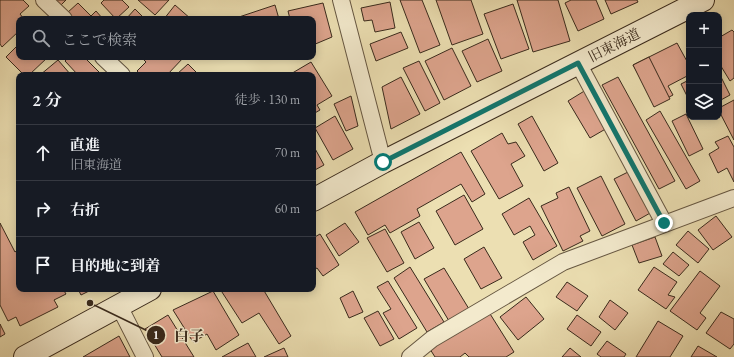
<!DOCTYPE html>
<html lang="ja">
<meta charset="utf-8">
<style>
body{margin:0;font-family:"EB Garamond","Noto Serif JP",serif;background:#20242c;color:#f1f3f6}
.controls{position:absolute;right:12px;top:12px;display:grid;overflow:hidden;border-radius:8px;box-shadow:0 2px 10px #0003}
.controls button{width:36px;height:36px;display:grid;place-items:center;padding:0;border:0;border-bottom:1px solid #363941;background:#171b24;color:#f1f3f6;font:20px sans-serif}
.stop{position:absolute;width:12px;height:12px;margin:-9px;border:3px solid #0f766e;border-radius:50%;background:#fff}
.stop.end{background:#0f766e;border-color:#fff;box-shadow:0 1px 4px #0008}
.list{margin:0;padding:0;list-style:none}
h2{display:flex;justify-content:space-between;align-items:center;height:52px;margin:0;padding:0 16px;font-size:17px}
h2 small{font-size:13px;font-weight:400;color:#9ea1a6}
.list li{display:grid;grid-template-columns:26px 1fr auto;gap:12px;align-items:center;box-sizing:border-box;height:56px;padding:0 16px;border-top:1px solid #363941}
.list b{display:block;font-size:15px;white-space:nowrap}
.list p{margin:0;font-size:13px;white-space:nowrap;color:#9ea1a6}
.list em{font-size:13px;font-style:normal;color:#9ea1a6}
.icon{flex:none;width:22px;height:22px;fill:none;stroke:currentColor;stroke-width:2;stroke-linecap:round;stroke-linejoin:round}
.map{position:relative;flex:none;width:734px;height:357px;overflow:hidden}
.search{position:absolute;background:#171b24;box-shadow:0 2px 10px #0003;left:16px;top:16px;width:300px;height:44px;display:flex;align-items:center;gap:10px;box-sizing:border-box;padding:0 14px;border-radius:8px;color:#9ea1a6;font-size:15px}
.panel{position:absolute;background:#171b24;box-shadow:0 2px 10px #0003;left:16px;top:72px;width:300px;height:220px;border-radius:8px}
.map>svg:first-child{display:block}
.building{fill:#dda48d;stroke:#392a1c}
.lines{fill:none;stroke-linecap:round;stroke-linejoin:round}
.street-casing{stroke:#665742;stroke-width:18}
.secondary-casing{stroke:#392a1c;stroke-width:24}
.street{stroke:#f3eacd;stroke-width:16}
.secondary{stroke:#f3eacd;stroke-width:22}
.route{stroke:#0f766e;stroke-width:5}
.labels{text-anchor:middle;stroke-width:3;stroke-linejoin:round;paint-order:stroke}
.street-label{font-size:14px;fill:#392a1c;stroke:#f3eacd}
.leader{fill:none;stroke:#392a1c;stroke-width:1.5}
.callout-dot{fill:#392a1c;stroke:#f3eacd;stroke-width:1.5}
.mark-label{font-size:12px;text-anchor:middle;font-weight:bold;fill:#fff}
.callout-label{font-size:15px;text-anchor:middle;font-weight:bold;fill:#392a1c;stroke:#f3eacd;stroke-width:3;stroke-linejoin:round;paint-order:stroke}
</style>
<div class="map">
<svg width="734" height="357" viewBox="0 0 734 357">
<rect width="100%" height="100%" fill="#ecdfb2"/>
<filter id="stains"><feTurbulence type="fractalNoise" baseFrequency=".005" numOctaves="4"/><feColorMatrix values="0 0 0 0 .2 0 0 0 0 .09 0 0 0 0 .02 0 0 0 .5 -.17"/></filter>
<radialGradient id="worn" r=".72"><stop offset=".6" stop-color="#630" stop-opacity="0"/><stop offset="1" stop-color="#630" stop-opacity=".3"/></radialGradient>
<g class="building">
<polygon points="0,0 23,0 29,6 20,14 24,19 19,19 19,31 2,47 0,44"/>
<polygon points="49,0 66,0 57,9"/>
<polygon points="104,0 122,0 129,7 116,19 101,3"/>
<polygon points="138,0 169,0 155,15"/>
<polygon points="400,0 422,0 440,45 420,53"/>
<polygon points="436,0 471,0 483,34 452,45"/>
<polygon points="517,0 558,0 570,41 533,52"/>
<polygon points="571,0 596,0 604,19 578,31 565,3"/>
<polygon points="605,0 637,0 638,2 611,14"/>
<polygon points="390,2 395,28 375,32 372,20 364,21 361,8"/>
<polygon points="78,3 91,16 96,11 103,19 73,19 67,13"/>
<polygon points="323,3 332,37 313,45 313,19 290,19 288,11"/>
<polygon points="513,4 529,49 501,59 484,14"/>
<polygon points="175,5 191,19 164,19"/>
<polygon points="275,5 279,19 233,19"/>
<polygon points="135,9 145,19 126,19"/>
<polygon points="732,30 734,32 734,78 730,81 719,63 719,35 720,37"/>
<polygon points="401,32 408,48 376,61 370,44"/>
<polygon points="488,39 502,71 477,82 462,51"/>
<polygon points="677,43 689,65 689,75 668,86 673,95 656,104 633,65"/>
<polygon points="19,44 19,57 48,57 29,75 24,75 6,57"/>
<polygon points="452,48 471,86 444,100 425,61"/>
<polygon points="69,57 84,57 102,75 78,75 65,61"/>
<polygon points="141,57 184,57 167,75 141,75 137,71 146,62"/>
<polygon points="649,57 670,99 654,107 633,65"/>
<polygon points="58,60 71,75 40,75"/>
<polygon points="419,61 440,103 425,111 403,68"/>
<polygon points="311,62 332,96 317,105 320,110 313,114 313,75 289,75"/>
<polygon points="188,64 199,75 176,75"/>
<polygon points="719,73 730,95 719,101"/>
<polygon points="401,77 420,114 391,129 382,87"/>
<polygon points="618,77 675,181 659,189 602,85"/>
<polygon points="689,80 689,100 681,84"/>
<polygon points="586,90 609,127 590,138 568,101"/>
<polygon points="351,96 358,126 346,131 334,104"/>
<polygon points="734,100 734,140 719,111 719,108"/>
<polygon points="660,111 700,181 686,189 646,120"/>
<polygon points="686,114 703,149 689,156 672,121"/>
<polygon points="335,116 353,149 333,160 315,128"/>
<polygon points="532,116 558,163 544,171 518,124"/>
<polygon points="502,133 508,144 516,142 525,156 511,164 523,186 499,199 471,151"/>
<polygon points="728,136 734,147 734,182 727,168 718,173 709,154 719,148 715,142"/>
<polygon points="313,145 324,165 313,171"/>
<polygon points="461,152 485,194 472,202 461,184 417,209 420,216 390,233 385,225 368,235 355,212"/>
<polygon points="630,171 652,212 636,221 614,179"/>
<polygon points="601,176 625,224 602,236 577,188"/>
<polygon points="569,187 590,231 580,236 583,241 563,251 541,206 558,198 556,193"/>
<polygon points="464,195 483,229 455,245 436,211"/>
<polygon points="529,198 557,246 533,260 523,242 535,235 530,226 514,235 502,214"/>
<polygon points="716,216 732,237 713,250 698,230"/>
<polygon points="419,222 434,248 415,259 401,232"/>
<polygon points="0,223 15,252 19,249 19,289 63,289 66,294 54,300 58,307 20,326 16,317 8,321 0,305"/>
<polygon points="345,223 359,242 339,256 326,235"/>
<polygon points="385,229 404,263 387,272 367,238"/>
<polygon points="688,231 709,249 698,263 676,245"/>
<polygon points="320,234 339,265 323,276 317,268 313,270 313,238"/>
<polygon points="655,237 662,256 639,263 632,245"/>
<polygon points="484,247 502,278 481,289 464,259"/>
<polygon points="673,252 689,265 679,276 663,264"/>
<polygon points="410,267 444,322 427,332 394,278"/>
<polygon points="654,267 677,282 668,295 675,297 666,309 638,290"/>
<polygon points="444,268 469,309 449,321 424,279"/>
<polygon points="700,271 720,286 700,313 706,318 697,330 670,311"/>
<polygon points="388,281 417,328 399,339 383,313 391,309 377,287"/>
<polygon points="567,282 588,296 577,311 556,297"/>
<polygon points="78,289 93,289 81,295"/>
<polygon points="220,289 263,289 291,336 279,344 259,313 242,323"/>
<polygon points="213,291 239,335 216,350 207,334 193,342 173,310"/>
<polygon points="353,291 363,312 349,318 340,298"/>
<polygon points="526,297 544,319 518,340 500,317"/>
<polygon points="610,300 628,313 615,330 599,317"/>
<polygon points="487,309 514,352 506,357 469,357 465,353 460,357 435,357 428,346"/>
<polygon points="378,311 394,339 380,346 364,318"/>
<polygon points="721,312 734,319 734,344 730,349 706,333"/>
<polygon points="168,315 194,357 162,357 145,329"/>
<polygon points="577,315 601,332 591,346 567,329"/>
<polygon points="658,321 683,336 670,357 636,357"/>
<polygon points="0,324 5,334 0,337"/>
<polygon points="119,336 130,357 83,357"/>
<polygon points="607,341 626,354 624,357 601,357 597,354"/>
<polygon points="248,343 256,357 222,357"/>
<polygon points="698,346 717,357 691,357"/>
<polygon points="284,348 288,357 264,357"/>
<polygon points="570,348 581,357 562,357"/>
</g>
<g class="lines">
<defs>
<g id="street">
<polyline points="44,0 64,19"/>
<polyline points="341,0 383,162"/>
<polyline points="103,57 122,75"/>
<polyline points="578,63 664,223"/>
<polyline points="119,306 145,357"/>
<polyline points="410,357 432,339 563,262 734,198"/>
</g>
<g id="secondary">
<polyline points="313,200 383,162 703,0"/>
<polyline points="25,357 150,289"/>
</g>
</defs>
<use href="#street" class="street-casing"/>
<use href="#secondary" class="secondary-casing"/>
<use href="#street" class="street"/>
<use href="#secondary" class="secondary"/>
</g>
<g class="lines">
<polyline class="route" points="383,162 578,63 664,223"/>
</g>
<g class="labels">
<g class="street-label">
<text transform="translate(614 45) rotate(-27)" y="5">旧東海道</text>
</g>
</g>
<path class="leader" d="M90 303L156 335"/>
<g class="callout-dot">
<circle cx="90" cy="303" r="4"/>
<circle cx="156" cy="335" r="10"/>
</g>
<g class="mark-label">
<text x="156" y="339">1</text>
</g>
<g class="callout-label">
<text x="189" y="341">白子</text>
</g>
<rect width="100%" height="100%" filter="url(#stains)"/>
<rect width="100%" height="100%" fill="url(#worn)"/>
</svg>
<div class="controls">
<button>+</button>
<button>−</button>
<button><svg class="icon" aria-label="layers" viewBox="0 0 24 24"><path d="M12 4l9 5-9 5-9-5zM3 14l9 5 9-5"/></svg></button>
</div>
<div class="stop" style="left:383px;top:162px"></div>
<div class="stop end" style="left:664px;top:223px"></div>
<div class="search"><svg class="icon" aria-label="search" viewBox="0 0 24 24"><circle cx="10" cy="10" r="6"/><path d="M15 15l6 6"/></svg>ここで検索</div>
<section class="panel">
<h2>2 分<small>徒歩 · 130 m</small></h2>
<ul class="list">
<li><svg class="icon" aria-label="ahead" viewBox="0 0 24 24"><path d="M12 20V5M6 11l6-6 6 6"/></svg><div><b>直進</b><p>旧東海道</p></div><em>70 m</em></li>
<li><svg class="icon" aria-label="right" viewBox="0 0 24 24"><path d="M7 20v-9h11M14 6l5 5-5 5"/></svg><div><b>右折</b></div><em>60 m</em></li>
<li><svg class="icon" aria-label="arrive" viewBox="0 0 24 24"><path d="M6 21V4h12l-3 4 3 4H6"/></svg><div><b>目的地に到着</b></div></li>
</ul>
</section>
</div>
